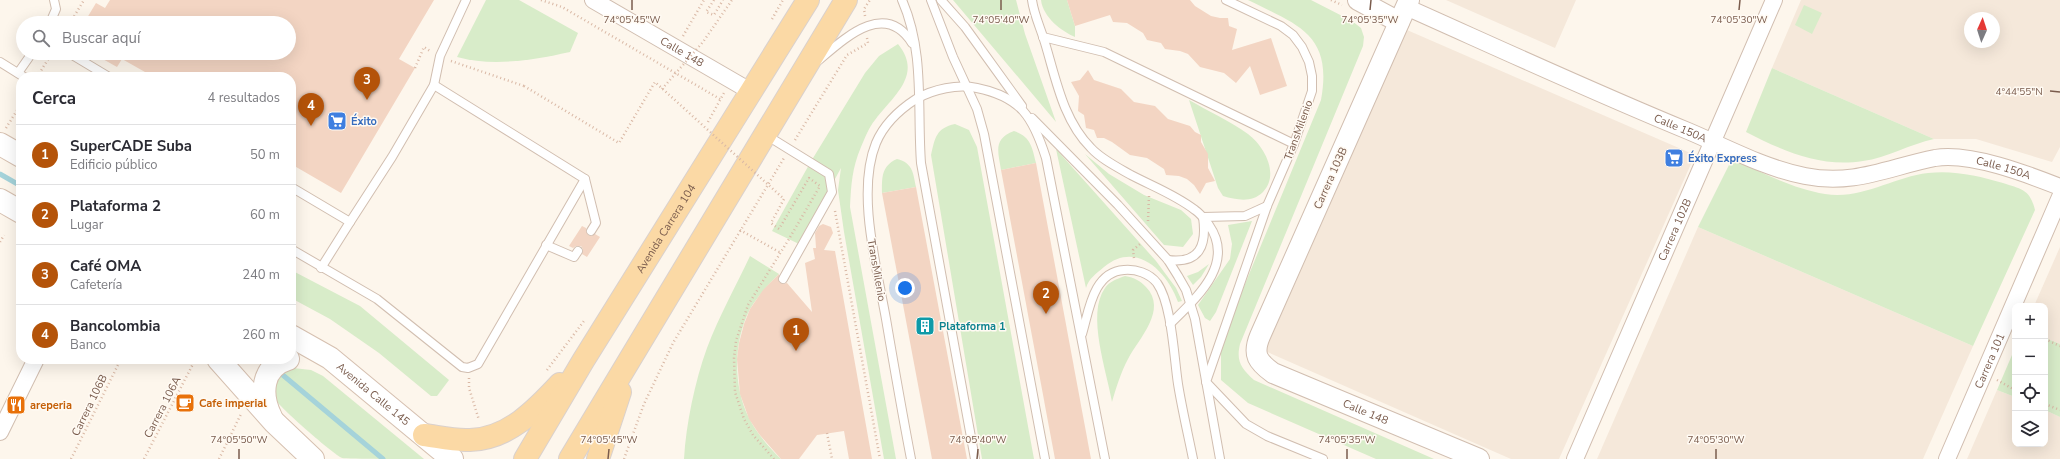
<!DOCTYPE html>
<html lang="es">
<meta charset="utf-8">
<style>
body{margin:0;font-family:"Nunito Sans",sans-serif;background:#f2f2f3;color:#2b2b33}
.controls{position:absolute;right:12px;bottom:12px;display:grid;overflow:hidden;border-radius:8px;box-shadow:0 4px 16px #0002}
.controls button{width:36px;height:36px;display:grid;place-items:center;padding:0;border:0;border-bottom:1px solid #e1e1e2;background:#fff;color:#2b2b33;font:20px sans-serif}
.compass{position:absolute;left:1964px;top:12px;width:36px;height:36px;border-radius:50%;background:#fff;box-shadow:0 4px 16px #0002;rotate:3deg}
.you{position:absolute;left:905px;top:288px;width:14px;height:14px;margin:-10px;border:3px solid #fff;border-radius:50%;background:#1a73e8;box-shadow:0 0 0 6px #1a73e833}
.badge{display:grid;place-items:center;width:26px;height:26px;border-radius:50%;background:#b45309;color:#fff;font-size:13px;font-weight:700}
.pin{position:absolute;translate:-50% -33px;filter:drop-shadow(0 1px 2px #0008)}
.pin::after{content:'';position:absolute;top:21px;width:14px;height:12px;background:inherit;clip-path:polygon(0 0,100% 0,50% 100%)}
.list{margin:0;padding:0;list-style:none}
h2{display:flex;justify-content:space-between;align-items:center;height:52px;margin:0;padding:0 16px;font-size:17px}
h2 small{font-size:13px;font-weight:400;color:#7c7c81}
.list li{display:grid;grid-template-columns:26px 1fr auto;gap:12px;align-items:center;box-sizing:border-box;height:60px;padding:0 16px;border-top:1px solid #e1e1e2}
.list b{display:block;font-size:15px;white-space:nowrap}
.list p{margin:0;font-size:13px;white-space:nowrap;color:#7c7c81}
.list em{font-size:13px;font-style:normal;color:#7c7c81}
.icon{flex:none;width:22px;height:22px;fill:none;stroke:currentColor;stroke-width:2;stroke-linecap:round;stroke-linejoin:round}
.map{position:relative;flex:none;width:2060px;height:459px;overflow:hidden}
.search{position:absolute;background:#fff;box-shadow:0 4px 16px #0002;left:16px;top:16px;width:280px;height:44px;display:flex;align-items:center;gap:10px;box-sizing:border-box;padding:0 14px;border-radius:22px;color:#7c7c81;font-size:15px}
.panel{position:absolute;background:#fff;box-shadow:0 4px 16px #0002;left:16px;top:72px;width:280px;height:292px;border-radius:16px}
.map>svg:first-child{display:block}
.residential{fill:#f5e8da;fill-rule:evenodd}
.green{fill:#d8ecc9}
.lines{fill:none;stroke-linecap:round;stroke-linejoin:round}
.stream{stroke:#a5d3da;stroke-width:5}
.building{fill:#f3d5c3}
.service-casing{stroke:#d1beb0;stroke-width:10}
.minor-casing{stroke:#d1beb0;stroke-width:18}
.tertiary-casing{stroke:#d1beb0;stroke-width:22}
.secondary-casing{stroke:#d6c0b0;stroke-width:24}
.primary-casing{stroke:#dad1cd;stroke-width:24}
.path{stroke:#d9b8a5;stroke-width:2.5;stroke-dasharray:1 3;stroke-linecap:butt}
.service{stroke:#fff;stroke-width:8}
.minor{stroke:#fff;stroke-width:16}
.tertiary{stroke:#fff;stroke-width:20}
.secondary{stroke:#fff;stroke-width:22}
.primary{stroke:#fbd9a5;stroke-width:22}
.path-bridge{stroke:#d9b8a5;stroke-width:2.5;stroke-dasharray:1 3;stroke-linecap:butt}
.ticks{fill:none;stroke:#7a5c4d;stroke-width:1.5}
.labels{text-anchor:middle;stroke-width:3;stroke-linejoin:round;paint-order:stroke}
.street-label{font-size:11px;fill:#7a5c4d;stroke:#fffaf3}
.shop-label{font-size:11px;font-weight:bold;fill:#366cbe;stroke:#fffaf3;text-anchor:start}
.culture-label{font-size:11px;font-weight:bold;fill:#0d838f;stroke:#fffaf3;text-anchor:start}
.food-label{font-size:11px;font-weight:bold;fill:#c56008;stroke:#fffaf3;text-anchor:start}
.ticks-label{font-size:10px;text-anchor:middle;fill:#7a5c4d;stroke:#fffaf3;stroke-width:3;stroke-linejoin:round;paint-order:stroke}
</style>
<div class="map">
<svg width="2060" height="459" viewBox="0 0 2060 459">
<rect width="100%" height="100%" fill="#fdf6ec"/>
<g class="residential">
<polygon points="1446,0 1576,0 1555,48"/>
<path d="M1801,0H2060V147L2052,162L1976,139H1934L1772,68ZM1970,18H1994V42H1970Z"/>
<polygon points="1407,30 1695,155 1559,459 1511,459 1265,351"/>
<polygon points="1698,227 1973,346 1923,459 1597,459"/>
<polygon points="2060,247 2060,344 2045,338 2045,306 2034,306"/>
<polygon points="1997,390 2015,397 2015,444 2045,444 2045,410 2060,417 2060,459 1967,459"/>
</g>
<g class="green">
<path d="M486,0H519L578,33L570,52C534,60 493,67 457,57Z"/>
<polygon points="953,0 1016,0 1025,34 1056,122"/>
<path d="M1041,0H1067L1075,26V37C1061,31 1043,17 1041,0Z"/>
<path d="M1248,0H1311L1352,21L1361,28L1364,37L1363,46L1240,344C1236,361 1241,368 1254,380L1434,459H1376L1248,403L1221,380V352L1226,330L1321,100C1333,34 1298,25 1248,0Z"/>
<polygon points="1804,5 1822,13 1812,34 1795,25"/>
<path d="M898,44C923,75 894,95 875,120C869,127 865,138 861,147C852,168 851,185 850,207L896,459H884L844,232L838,190L841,168L799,244L772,231L810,163L865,73L879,56Z"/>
<path d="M1772,68L1934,139C1910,144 1887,158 1863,161C1821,168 1783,151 1746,132Z"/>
<path d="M1189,100C1208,111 1230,121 1248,134C1264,146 1280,174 1263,192C1252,203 1237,200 1223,196L1218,188Z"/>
<path d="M955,124L969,130L977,147L1034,459H982L931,155C935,138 936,128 955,124Z"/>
<path d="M1014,131C1031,137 1032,147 1036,163L1001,170C998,151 993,139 1014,131Z"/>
<path d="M1056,149L1156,261L1176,288L1182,301L1178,302C1167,271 1136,240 1104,267C1096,274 1089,278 1086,288Z"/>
<polygon points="1085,154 1109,174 1144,195 1181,210 1191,219 1193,234 1183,247 1164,245"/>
<path d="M897,159C913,163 913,173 916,187L882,193C882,178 881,166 897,159Z"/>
<path d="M1732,159C1761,172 1793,189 1825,194C1862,200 1893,177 1928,173C1954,170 1979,176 2003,183C2021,189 2030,189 2035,210L1973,346L1698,227Z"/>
<polygon points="1252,221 1216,312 1210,321 1205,318 1198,305 1230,259 1232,244 1228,225"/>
<path d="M750,256L779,274C768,285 758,296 750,309C733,342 733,386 749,418C757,434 769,447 781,459H684C686,424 695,381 707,348C719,316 736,286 750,256Z"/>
<polygon points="1209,264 1201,277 1193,285 1187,276 1198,272"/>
<polygon points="291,270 360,306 449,380 437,396 431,396 379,353 330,319 291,298"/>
<path d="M1125,276C1135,278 1139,280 1146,287C1168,310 1139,338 1128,359C1121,372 1116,388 1112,402C1107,372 1086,314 1105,288C1110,281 1117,279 1125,276Z"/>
<polygon points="2045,338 2060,344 2060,417 2045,410"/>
<polygon points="2015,348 2015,397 1997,390"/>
<path d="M293,368L311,370L323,376L424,459C412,459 348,459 342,458C334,455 278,406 275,399C270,387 282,371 293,368Z"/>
</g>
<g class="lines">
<g class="stream">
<polyline points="0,174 21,186"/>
<polyline points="263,359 270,365"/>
<polyline points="278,371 383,459"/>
</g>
</g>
<g class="building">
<polygon points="110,0 434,0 399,59 415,68 341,193 291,164 291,77 142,77 145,72 122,59 117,67 92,53 289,53 289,23 84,23 96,3 105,8"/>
<polygon points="1067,0 1190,0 1195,6 1211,16 1220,18 1228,18 1229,26 1237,29 1232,50 1271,38 1287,86 1260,95 1250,66 1236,83 1224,73 1200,67 1188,54 1180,51 1165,49 1161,43 1147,40 1143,33 1127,23 1113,22 1110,15 1075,26"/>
<polygon points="1088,70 1094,80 1121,89 1134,102 1155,106 1168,119 1190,126 1195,132 1201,135 1201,142 1208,154 1208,168 1215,181 1206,183 1200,194 1194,185 1187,179 1179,176 1166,175 1164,169 1147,158 1130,155 1112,142 1104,138 1097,138 1094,130 1086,128 1084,115 1078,111 1079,96 1071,82 1080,80"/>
<polygon points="1036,163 1091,459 1055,459 1001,170"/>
<polygon points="916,187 967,459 932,459 882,193"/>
<polygon points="823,224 831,227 833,233 824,250 835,251 872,459 849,459 844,431 817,435 799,459 781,459 759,434 749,419 740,394 737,359 739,343 744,324 750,309 763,290 779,274 779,282 783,284 787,283 812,312 805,263 815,259 813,248 816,248 815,233 819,226"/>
<polygon points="582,226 586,228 588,235 591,236 595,234 600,237 587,257 582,254 583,249 581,246 576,246 573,248 569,246"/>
</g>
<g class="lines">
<defs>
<g id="service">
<path d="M902,0C925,52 917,109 921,163L975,459"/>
<polyline points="931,0 953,57 977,109 984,134 1045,459"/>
<polyline points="941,0 965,27 1022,106"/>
<path d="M1032,0C1034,15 1041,29 1045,43C1056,79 1063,120 1091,148C1101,159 1117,167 1131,175C1152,186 1176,195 1195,210C1201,214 1205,220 1209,225C1236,264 1196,298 1170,324"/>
<polyline points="1226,0 1281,26 1293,35 1302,47 1309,62 1312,76 1312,91 1294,144 1267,206 1206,382 1246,424 1267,436 1323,459"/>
<polyline points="50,23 56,9 54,0"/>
<polyline points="1043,37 1104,52 1294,144"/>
<polyline points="69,53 109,77"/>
<path d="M819,60C845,38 885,0 912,43"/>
<polyline points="0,62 24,77"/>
<polyline points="18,73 32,53"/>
<polyline points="434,85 440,56 466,0"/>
<polyline points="1032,118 1118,205 1168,260 1178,276 1186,290 1195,319 1220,459"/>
<polyline points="766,135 829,174 832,192 783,279"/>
<polyline points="585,179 596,223 591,231"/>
<polyline points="291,187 350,222 392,157 434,85 585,179 478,364 468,368 462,367 377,299 291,249"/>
<polyline points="546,245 574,257 578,251"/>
<path d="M1168,260C1200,264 1207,245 1203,217L1245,216L1267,206"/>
<polyline points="321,268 350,222"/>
<path d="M1082,334C1089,311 1093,272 1124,270C1136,269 1149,273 1157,283C1172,304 1174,358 1178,384C1182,409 1188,434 1193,459"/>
<path d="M911,459C902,412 894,366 886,319C877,268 856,192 876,143C884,124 899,110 916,99C934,89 957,84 977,88C1021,97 1033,117 1046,158L1105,459"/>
</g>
<g id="minor">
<path id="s1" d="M593,0L750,91"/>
<path id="s2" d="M1406,7C1500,49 1593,92 1688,131C1726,147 1764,168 1805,176C1854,186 1889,167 1935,158C1970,152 2027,174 2060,187"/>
<polyline points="0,432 36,359"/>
<path id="s3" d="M1575,459L1774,0"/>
<path id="s4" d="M1947,459L2060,197"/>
</g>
<g id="tertiary">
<polyline points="1358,0 1399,22"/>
<path id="s5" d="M1409,0L1260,336C1252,355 1258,362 1273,373L1479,459"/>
</g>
<g id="secondary">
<polyline points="0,144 21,156"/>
<polyline points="0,200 21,212"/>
<path id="s6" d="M291,336L330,358L452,459"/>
<polyline points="218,359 274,422 313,459"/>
<path d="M271,417C260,395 261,367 288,359"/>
</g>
<g id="primary">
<path d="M424,435C439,437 455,441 470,440C508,439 536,410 560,384"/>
<path id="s7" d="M525,459L583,361L808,0"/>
<polyline points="570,459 846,0"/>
<polyline points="598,459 620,392"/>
</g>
</defs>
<use href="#service" class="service-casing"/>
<use href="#minor" class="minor-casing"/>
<use href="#tertiary" class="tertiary-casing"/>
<use href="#secondary" class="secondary-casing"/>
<use href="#primary" class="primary-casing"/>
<g class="path">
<polyline points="541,0 562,7 720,99"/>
<polyline points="714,0 706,12 714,15 723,0"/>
<polyline points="1331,0 1342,5"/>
<polyline points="865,16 864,9 870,0"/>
<polyline points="772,19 783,0"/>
<polyline points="70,23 84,0"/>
<polyline points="683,36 704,0"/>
<polyline points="451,61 524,86"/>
<polyline points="415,68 424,47 430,51"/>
<polyline points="37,77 52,53"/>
<polyline points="708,122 724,93"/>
<polyline points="6,128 21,104"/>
<polyline points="795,140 847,55 868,43 867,38"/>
<polyline points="835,211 880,459"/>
<polyline points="1148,221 1149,196"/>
<polyline points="740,230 781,253"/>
<polyline points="0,242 4,235"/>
<polyline points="1134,258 1133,250 1140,244"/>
<polyline points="2045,339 2060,346"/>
<polyline points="547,370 584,321"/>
<polyline points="469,378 469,388 479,420"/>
<polyline points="1997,380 2015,390"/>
<polyline points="2045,404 2060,410"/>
<polyline points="827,433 832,459"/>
<polyline points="71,459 121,359"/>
<polyline points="144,459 194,362"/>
<polyline points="219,459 241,414"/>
<polyline points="624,459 644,404 673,343 784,158"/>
<polyline points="774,459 753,435 744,419 735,392 734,358 736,341 748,305 789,239"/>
</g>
<use href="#service" class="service"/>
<use href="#minor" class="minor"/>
<use href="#tertiary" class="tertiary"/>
<use href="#secondary" class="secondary"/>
<use href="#primary" class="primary"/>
<g class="path-bridge">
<polyline points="524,86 619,143 655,82 784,199 771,223 779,229 809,178 820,186 789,239"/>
<polyline points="662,89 703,42 732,0"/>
</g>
</g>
<path class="ticks" d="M632,10V0M1001,10V0M1370,10L1371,0M1739,10L1740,0M2050,91L2060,92M239,459V449M608,459L609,449M977,459L978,449M1347,459V449M1716,459V449"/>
<defs>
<symbol id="supermarket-square" viewBox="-11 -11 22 22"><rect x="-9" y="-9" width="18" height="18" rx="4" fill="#3f7fe0" stroke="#fffaf3"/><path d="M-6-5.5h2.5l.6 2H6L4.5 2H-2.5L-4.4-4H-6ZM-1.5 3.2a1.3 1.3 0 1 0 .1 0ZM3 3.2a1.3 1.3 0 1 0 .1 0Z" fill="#fff"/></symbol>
<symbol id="building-square" viewBox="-11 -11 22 22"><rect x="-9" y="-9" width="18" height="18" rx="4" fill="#0f9aa8" stroke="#fffaf3"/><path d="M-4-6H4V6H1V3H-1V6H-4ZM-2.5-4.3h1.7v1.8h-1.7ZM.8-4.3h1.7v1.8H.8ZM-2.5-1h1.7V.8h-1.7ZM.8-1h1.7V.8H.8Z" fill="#fff"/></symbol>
<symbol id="cafe-square" viewBox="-11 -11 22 22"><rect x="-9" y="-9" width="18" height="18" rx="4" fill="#e8710a" stroke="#fffaf3"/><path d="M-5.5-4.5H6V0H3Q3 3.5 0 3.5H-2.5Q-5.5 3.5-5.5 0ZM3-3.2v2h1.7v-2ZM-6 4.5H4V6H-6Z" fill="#fff"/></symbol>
<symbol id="restaurant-square" viewBox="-11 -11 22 22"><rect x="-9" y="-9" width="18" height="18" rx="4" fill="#e8710a" stroke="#fffaf3"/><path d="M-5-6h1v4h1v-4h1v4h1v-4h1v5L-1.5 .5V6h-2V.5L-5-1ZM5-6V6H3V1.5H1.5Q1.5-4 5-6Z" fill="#fff"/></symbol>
</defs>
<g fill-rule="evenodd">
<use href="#supermarket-square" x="326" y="110" width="22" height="22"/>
<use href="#supermarket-square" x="1663" y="147" width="22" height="22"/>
<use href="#building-square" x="914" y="315" width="22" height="22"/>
<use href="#cafe-square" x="174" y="392" width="22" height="22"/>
<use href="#restaurant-square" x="5" y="394" width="22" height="22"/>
</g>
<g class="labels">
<g class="street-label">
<text dy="4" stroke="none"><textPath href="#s1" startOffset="103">Calle 148</textPath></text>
<text dy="4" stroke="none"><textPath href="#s2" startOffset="300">Calle 150A</textPath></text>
<text transform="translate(1298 130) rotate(-70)" y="4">TransMilenio</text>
<text dy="4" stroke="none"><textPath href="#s2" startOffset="636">Calle 150A</textPath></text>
<text transform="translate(1330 178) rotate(-66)" y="4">Carrera 103B</text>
<text dy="4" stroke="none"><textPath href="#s7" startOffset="270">Avenida Carrera 104</textPath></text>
<text dy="4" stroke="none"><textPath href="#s3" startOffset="250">Carrera 102B</textPath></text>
<text transform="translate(877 270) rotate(80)" y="4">TransMilenio</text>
<text dy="4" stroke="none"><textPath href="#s4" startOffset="107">Carrera 101</textPath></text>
<text dy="4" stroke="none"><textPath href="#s6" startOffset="101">Avenida Calle 145</textPath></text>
<text transform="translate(89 405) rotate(-64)" y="4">Carrera 106B</text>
<text transform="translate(162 407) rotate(-63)" y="4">Carrera 106A</text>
<text dy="4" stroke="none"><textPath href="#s5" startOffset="512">Calle 148</textPath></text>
</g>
<g class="shop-label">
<text x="351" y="125">Éxito</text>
<text x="1688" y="162">Éxito Express</text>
</g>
<g class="culture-label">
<text x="939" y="330">Plataforma 1</text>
</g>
<g class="food-label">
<text x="199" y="407">Cafe imperial</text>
<text x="30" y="409">areperia</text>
</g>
</g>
<g class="ticks-label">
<text x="632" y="23">74°05'45"W</text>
<text x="1001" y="23">74°05'40"W</text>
<text x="1370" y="23">74°05'35"W</text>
<text x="1739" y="23">74°05'30"W</text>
<text x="2019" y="95">4°44'55"N</text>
<text x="239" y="443">74°05'50"W</text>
<text x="609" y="443">74°05'45"W</text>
<text x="978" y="443">74°05'40"W</text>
<text x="1347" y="443">74°05'35"W</text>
<text x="1716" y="443">74°05'30"W</text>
</g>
</svg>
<div class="controls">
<button>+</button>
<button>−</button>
<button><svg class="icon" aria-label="locate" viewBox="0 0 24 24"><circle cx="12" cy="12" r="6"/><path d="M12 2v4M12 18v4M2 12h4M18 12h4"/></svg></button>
<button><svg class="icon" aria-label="layers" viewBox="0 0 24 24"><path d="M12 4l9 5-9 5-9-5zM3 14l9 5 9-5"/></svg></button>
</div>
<svg class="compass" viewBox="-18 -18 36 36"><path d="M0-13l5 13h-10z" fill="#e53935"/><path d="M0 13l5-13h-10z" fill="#7c7c81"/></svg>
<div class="you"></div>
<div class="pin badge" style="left:796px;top:351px">1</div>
<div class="pin badge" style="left:1046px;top:314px">2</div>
<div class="pin badge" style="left:367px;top:100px">3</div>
<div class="pin badge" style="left:311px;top:126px">4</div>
<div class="search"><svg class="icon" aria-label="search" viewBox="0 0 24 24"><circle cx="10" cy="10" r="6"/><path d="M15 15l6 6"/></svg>Buscar aquí</div>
<section class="panel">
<h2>Cerca<small>4 resultados</small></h2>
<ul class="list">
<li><span class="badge">1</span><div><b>SuperCADE Suba</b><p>Edificio público</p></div><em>50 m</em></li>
<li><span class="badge">2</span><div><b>Plataforma 2</b><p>Lugar</p></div><em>60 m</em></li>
<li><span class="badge">3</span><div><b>Café OMA</b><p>Cafetería</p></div><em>240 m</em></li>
<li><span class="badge">4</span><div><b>Bancolombia</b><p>Banco</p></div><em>260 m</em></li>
</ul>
</section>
</div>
